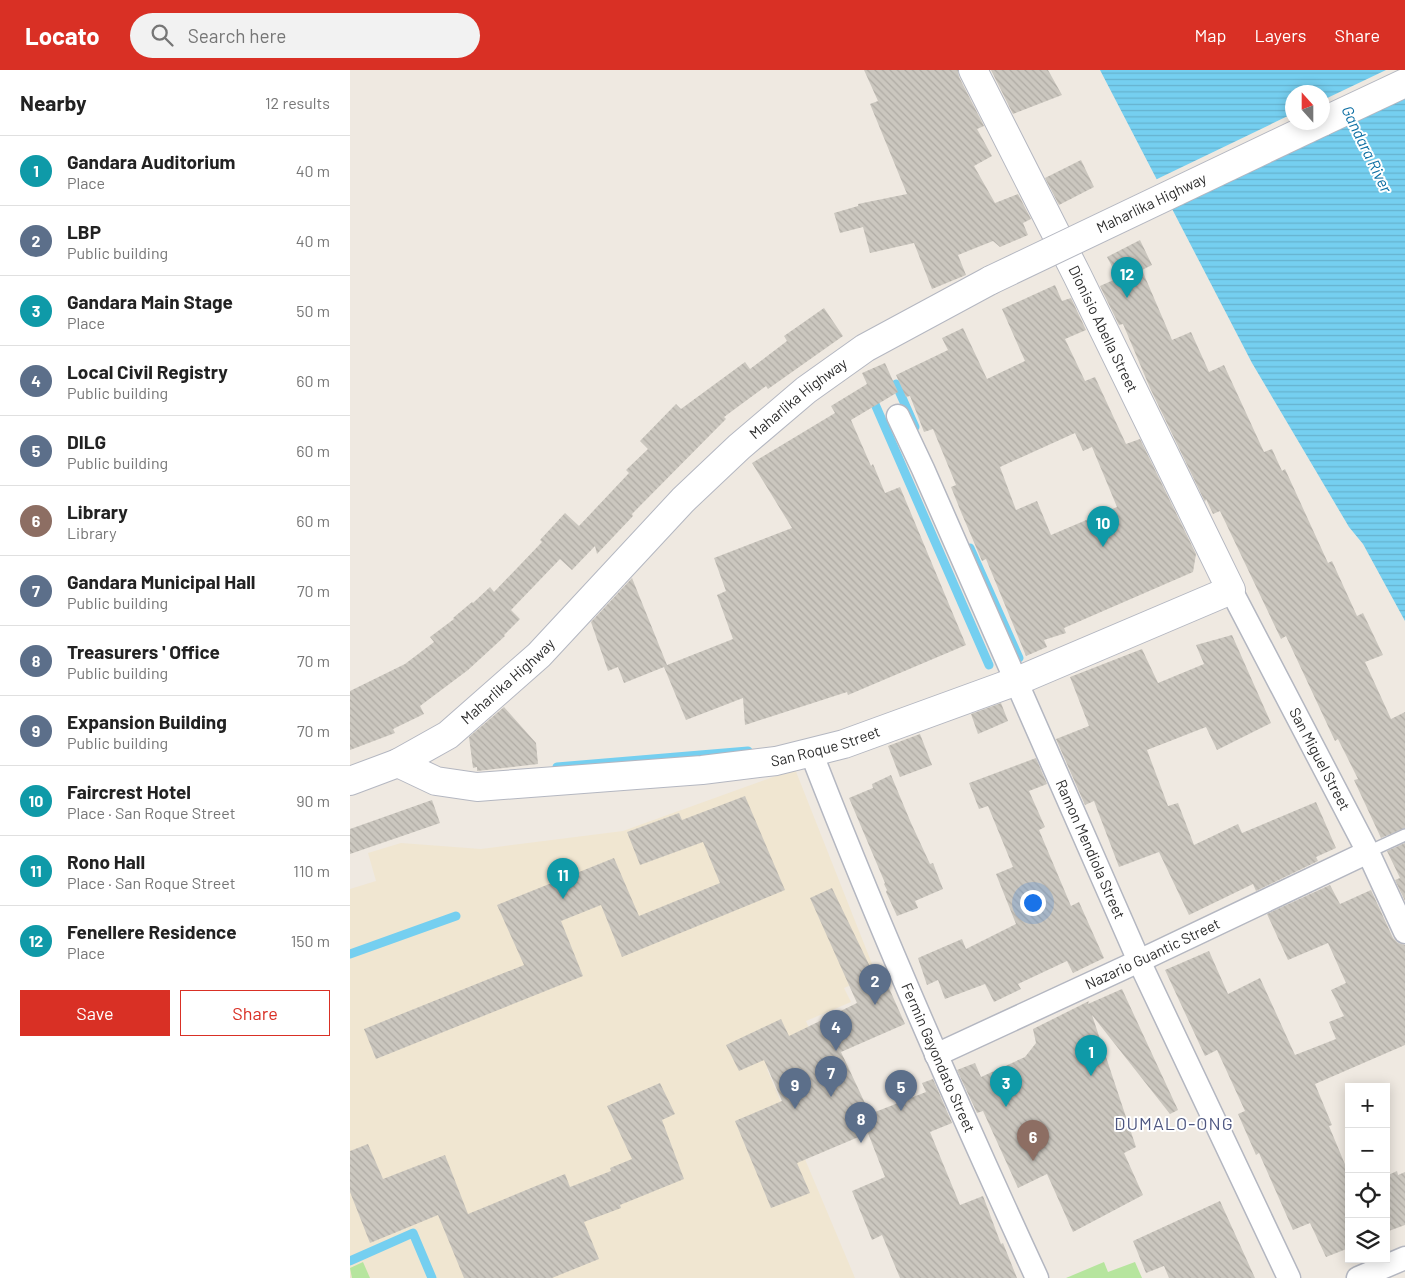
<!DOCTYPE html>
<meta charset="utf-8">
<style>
body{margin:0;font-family:Barlow,sans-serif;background:#f2f2f2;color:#222}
.controls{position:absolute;right:15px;bottom:15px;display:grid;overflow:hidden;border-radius:0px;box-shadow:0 2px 12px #0003}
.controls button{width:45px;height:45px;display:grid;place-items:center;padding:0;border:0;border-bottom:1px solid #e0e0e0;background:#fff;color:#222;font:25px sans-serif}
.compass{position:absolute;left:935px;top:15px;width:45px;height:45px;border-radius:50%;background:#fff;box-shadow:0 2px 12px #0003;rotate:339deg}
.you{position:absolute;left:682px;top:832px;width:18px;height:18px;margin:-12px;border:4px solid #fff;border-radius:50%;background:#1a73e8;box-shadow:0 0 0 8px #1a73e833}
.badge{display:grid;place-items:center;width:32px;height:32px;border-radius:50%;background:#d93025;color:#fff;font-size:16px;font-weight:700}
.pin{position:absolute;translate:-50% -41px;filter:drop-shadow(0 1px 2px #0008)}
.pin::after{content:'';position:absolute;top:26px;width:18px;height:15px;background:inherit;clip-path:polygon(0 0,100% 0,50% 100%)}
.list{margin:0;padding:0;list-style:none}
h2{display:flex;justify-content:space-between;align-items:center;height:65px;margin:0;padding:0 20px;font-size:21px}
h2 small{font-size:16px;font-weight:400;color:#767676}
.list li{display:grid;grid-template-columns:32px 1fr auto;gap:15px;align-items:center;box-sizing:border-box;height:70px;padding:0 20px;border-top:1px solid #e0e0e0}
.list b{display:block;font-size:19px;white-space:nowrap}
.list p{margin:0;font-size:16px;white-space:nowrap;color:#767676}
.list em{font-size:16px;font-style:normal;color:#767676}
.actions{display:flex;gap:10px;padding:15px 20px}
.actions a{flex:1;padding:11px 0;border:1px solid #d93025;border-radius:0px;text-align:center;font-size:18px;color:#d93025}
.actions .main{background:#d93025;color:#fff}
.icon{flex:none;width:28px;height:28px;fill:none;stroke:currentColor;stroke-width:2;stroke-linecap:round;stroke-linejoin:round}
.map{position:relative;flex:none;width:1055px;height:1208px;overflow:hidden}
header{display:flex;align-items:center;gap:30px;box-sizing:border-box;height:70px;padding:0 25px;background:#d93025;color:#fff}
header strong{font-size:24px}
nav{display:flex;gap:28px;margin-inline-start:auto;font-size:18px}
.search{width:350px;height:45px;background:#f2f2f2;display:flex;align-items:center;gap:12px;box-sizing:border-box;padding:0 18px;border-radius:28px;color:#767676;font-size:19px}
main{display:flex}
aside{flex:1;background:#fff}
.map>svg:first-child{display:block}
.education{fill:#f0e6d1}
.green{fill:#b6e59e}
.water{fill:url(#water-rules);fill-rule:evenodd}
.pier{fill:#efe9e1}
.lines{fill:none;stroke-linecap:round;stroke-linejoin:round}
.stream{stroke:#75cff0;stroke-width:9}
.building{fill:url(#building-back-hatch);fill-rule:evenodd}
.lane-casing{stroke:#b4b7c1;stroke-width:14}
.street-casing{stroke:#b4b7c1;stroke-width:25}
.secondary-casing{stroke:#b4b7c1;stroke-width:30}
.lane{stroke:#fff;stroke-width:11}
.street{stroke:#fff;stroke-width:22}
.secondary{stroke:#fff;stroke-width:28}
.secondary-bridge-casing{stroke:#b4b7c1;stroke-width:30;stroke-linecap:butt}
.secondary-bridge{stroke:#fff;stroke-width:28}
.labels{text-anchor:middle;stroke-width:4;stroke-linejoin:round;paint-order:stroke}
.street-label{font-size:15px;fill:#2e2e2e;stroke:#fff}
.water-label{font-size:16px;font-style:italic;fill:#0d6fa3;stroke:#fff}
.quarter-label{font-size:18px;letter-spacing:1px;fill:#4d5680;stroke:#fff}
</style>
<header>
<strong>Locato</strong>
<div class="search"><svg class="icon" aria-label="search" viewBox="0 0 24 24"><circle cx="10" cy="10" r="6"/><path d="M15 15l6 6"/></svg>Search here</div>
<nav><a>Map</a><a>Layers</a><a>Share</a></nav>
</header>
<main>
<aside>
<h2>Nearby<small>12 results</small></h2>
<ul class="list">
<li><span class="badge" style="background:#0f9aa8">1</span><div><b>Gandara Auditorium</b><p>Place</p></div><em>40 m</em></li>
<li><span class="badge" style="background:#5c6f8a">2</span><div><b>LBP</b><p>Public building</p></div><em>40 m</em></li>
<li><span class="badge" style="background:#0f9aa8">3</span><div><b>Gandara Main Stage</b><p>Place</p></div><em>50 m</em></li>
<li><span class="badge" style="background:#5c6f8a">4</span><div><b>Local Civil Registry</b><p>Public building</p></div><em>60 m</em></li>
<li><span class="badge" style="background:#5c6f8a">5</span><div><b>DILG</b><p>Public building</p></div><em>60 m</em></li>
<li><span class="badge" style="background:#8d6e63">6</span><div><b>Library</b><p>Library</p></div><em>60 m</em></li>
<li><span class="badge" style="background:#5c6f8a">7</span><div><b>Gandara Municipal Hall</b><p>Public building</p></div><em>70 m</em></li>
<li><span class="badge" style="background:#5c6f8a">8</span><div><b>Treasurers ' Office</b><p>Public building</p></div><em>70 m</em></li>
<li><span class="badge" style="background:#5c6f8a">9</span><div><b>Expansion Building</b><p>Public building</p></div><em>70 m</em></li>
<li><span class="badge" style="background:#0f9aa8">10</span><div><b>Faircrest Hotel</b><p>Place · San Roque Street</p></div><em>90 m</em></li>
<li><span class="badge" style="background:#0f9aa8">11</span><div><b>Rono Hall</b><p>Place · San Roque Street</p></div><em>110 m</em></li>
<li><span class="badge" style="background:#0f9aa8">12</span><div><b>Fenellere Residence</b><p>Place</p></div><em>150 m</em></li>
</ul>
<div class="actions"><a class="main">Save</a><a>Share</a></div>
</aside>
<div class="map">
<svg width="1055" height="1208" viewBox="0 0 1055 1208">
<defs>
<pattern id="water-rules" width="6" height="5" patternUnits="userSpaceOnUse" patternTransform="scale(1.25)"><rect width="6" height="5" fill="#75cff0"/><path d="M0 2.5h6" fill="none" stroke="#66b2ce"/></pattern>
<pattern id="building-back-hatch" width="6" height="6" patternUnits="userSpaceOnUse" patternTransform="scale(1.25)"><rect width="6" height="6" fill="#cbc7bf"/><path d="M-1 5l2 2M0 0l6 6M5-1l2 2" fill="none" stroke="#afaba4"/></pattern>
</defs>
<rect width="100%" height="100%" fill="#efe9e1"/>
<polygon class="education" points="445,699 526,904 494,918 501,932 456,951 466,975 417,999 505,1208 0,1208 0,819 26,811 18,783 51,773 131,779 273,761"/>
<g class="green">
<polygon points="13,1192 20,1208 2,1208 0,1198"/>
<polygon points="754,1192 758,1202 785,1192 792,1208 716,1208"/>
</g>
<path class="water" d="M750,0H1055V551L1013,474L999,457L902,293ZM942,22H972V52H942Z"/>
<polygon class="pier" points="1036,0 1055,0 1055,27 819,139 805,110 942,44 942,52 972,52 973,30"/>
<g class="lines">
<g class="stream">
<polyline points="546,314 565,357"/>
<polyline points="521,325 639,595"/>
<polyline points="620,478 669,588"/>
<polyline points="207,697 398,681"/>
<polyline points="0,884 106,846"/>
<polyline points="0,1191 63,1163 82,1208"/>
</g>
</g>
<g class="building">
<polygon points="514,0 608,0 609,7 634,56 627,59 642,86 624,96 645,133 668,124 681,149 673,153 678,165 650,177 643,171 608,185 616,205 582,219 564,173 520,183 513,157 490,163 484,143 508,136 508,134 557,124 520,34 528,31"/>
<polygon points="641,0 698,0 712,25 663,44"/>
<polygon points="731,90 744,117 709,135 695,108"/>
<polygon points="790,170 802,195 792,200 822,270 841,262 859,302 874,295 914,382 922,379 932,401 935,399 978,493 982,491 1007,546 1013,543 1033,585 1015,592 1041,649 1055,642 1055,758 1031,768 1004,710 1008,709 988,669 985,671 936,566 931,569 870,441 863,444 856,429 855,432 800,318 773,254 769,255 750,216 768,208 757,187"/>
<path d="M705,215L712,231L721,228L736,260L715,269L735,311L745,307L776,374L790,369L846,484L843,502L714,558L716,563L694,570L697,577L676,586L636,489L632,491L611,442L601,417L606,415L583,359L574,362L560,326L556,327L546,305L598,280L592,268L613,258L637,309L675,291L652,239ZM725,363L733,381L742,377L767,437L701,465L687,431L666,440L650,397Z"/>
<polygon points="474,238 493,266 418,319 416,316 374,347 376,349 282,444 283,446 247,484 245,476 222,500 210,489 161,540 170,549 154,565 155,566 118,600 70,636 74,644 43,659 45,663 0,680 0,621 55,594 84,572 80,567 104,549 103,548 122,532 123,533 140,517 144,522 192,472 190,470 215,443 229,456 279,403 276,400 298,379 290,371 326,334 331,339 395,292 400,299 437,271 434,266"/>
<polygon points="535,293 548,322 501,350 521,396 523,394 535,423 550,417 616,575 498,625 497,622 395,655 393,628 336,650 314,597 274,613 268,597 258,601 241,552 282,508 317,595 383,569 367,525 376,521 364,488 442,458 402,393 485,343 481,336 517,314 512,303"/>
<polygon points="882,565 921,653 867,680 856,657 797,680 818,736 828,733 844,775 888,754 892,763 966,732 986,778 966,787 968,791 906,821 903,814 839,845 809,782 769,797 744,731 735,735 706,669 739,656 720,607 792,579 808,613 854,594 846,575"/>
<polygon points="651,633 658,651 628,664 621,644"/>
<polygon points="154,637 186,673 188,694 127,701 127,697 123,698 119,667"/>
<polygon points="570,664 582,695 550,707 538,676"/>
<polygon points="686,688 697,714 679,721 695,757 689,760 721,836 729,832 754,888 723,903 717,891 668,914 671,919 644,932 635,914 595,929 588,910 577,915 568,888 612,869 616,879 666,854 646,804 663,797 638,736 629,739 619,713"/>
<polygon points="541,705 561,753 580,794 583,793 593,819 565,831 568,838 547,846 536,822 537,820 534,814 535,813 499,728 523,718 522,714"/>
<polygon points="395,726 435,820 272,887 251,835 211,851 233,906 26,989 14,959 174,895 147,835 264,788 289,846 370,813 353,772 290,795 277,762 329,743 332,750"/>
<polygon points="82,730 90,753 0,784 0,759"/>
<polygon points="1055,773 1055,831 1045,810 1050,808 1037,781"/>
<polygon points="980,815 990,834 1021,820 1043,868 1048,873 1055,875 1055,975 965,1014 982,1055 979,1056 999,1104 999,1178 976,1187 960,1153 943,1160 909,1083 906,1085 888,1044 895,1041 867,980 855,986 815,900 859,881 878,924 910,908 945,985 986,969 979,952 994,946 981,920 996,913 978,873 938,890 917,844"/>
<polygon points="482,818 525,907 527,906 534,921 539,918 555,954 491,982 507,1016 520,1044 576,1022 572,1013 583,1009 602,1053 580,1062 610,1135 633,1126 651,1174 653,1173 667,1208 550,1208 532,1165 522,1170 502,1121 535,1107 518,1063 447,1093 460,1123 421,1138 385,1051 432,1031 414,990 389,1001 376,975 431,949 439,966 507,933 460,828"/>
<polygon points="772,919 828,1040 820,1044 742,945 786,1077 774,1083 793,1125 723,1162 697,1104 668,1118 633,1041 627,1043 607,1000 625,993 631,1007 675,987 686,973 683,959 739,931 738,934"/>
<polygon points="310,1013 325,1044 312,1050 334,1109 270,1135 271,1138 234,1152 249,1189 202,1208 114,1208 88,1145 20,1173 0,1122 0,1081 18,1074 33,1109 95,1085 118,1144 215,1104 220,1117 261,1101 260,1098 282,1089 257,1036"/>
<polygon points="1047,1101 1048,1105 1055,1102 1055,1155 1036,1162 1036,1106"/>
<polygon points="870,1131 905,1208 819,1208 814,1196 796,1203 783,1171"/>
</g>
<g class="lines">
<defs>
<polyline id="lane" points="1018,782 1055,765"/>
<g id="street">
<path id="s1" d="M548,346L573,399L789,891L939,1208"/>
<path id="s2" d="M881,520L1018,782L1055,862"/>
<path id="s3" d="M461,682C530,860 607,1035 687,1208"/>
<path id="s4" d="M586,985L789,891L1018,782"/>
<polyline points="1008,1208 1055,1188"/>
</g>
<g id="secondary">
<polyline points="972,52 1055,13"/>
<path id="s5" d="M48,693L86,711L127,717L352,700L426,691L494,674L667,611L881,520L727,205L623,0"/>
<path id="s6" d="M0,711L48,693L98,665L189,585L333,430L389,377L456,320L515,278L641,210"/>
</g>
</defs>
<use href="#lane" class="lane-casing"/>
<use href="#street" class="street-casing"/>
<use href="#secondary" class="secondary-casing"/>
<use href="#lane" class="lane"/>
<use href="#street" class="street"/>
<use href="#secondary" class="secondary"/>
<defs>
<g id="secondary-bridge">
<path id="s7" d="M641,210L972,52"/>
</g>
</defs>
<use href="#secondary-bridge" class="secondary-bridge-casing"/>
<use href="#secondary-bridge" class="secondary-bridge"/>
</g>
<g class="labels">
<g class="street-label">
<text dy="5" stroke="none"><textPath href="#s7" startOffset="178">Maharlika Highway</textPath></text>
<text transform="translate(753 259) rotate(64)" y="5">Dionisio Abella Street</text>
<text dy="5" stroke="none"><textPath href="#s6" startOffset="595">Maharlika Highway</textPath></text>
<text dy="5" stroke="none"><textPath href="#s6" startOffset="189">Maharlika Highway</textPath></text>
<text dy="5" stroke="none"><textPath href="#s5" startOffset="435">San Roque Street</textPath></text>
<text dy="5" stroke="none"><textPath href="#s2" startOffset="191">San Miguel Street</textPath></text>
<text dy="5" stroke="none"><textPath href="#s1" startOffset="474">Ramon Mendiola Street</textPath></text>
<text dy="5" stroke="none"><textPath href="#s4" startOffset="239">Nazario Guantic Street</textPath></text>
<text dy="5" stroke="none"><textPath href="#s3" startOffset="331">Fermin Gayondato Street</textPath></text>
</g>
<g class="water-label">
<text transform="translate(1017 79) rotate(64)" y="6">Gandara River</text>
</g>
<g class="quarter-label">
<text x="824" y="1060">DUMALO-ONG</text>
</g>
</g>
</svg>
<div class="controls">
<button>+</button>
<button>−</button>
<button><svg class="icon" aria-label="locate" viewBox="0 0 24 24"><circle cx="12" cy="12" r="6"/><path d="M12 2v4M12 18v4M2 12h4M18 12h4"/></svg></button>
<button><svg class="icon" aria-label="layers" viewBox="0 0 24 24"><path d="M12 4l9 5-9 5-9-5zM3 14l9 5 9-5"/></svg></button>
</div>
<svg class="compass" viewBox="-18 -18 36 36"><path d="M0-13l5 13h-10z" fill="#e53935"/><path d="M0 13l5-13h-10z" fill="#767676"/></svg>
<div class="you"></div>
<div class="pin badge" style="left:741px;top:1006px;background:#0f9aa8">1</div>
<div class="pin badge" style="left:525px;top:935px;background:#5c6f8a">2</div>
<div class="pin badge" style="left:656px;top:1037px;background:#0f9aa8">3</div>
<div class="pin badge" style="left:486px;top:981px;background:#5c6f8a">4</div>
<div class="pin badge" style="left:551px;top:1041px;background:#5c6f8a">5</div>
<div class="pin badge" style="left:683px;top:1091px;background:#8d6e63">6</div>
<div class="pin badge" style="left:481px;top:1027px;background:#5c6f8a">7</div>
<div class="pin badge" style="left:511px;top:1073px;background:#5c6f8a">8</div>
<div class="pin badge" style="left:445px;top:1039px;background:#5c6f8a">9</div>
<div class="pin badge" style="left:753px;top:477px;background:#0f9aa8">10</div>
<div class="pin badge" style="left:213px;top:829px;background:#0f9aa8">11</div>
<div class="pin badge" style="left:777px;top:228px;background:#0f9aa8">12</div>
</div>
</main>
